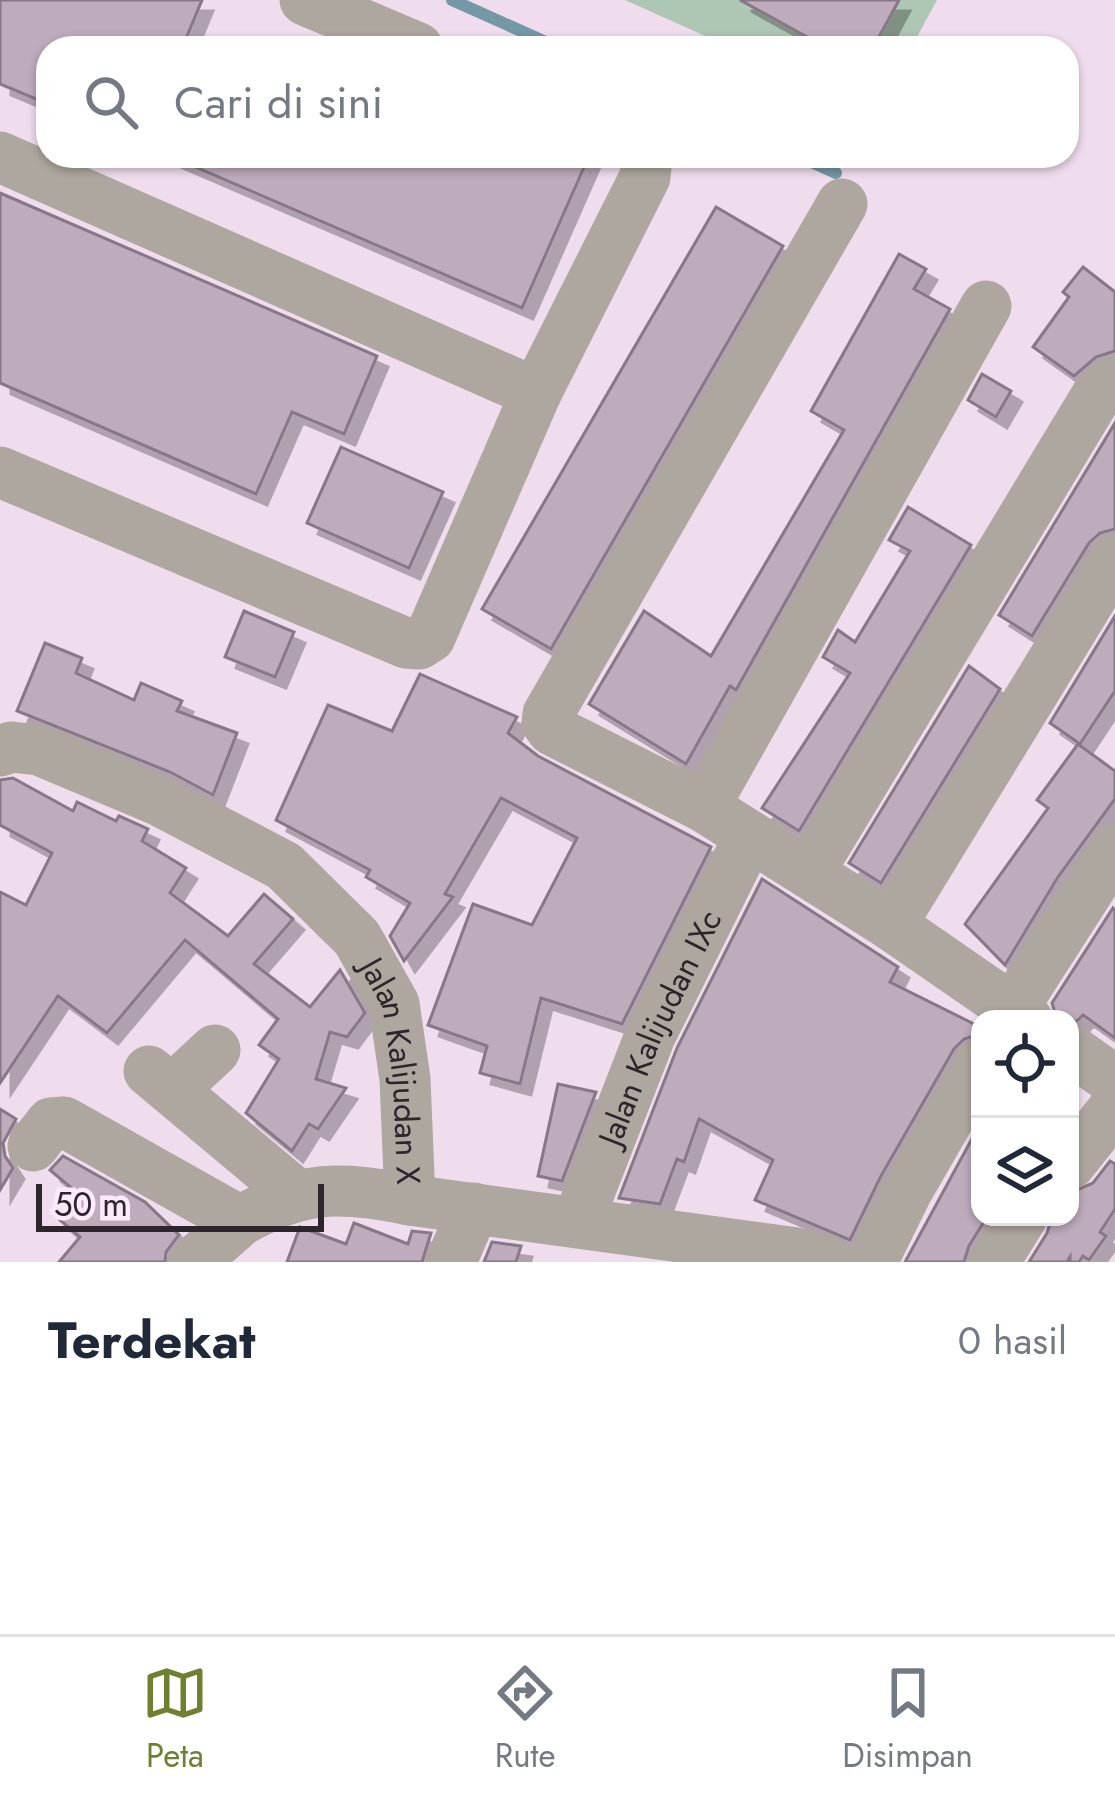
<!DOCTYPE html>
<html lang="id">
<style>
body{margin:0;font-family:Jost,sans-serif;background:#f2f2f3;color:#1f2937}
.controls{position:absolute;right:36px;bottom:36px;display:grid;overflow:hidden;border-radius:24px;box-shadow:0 3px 9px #0004}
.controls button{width:108px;height:108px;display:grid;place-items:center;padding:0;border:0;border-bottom:3px solid #e0e1e3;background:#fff;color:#1f2937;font:60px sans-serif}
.scale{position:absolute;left:36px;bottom:30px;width:288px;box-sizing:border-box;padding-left:12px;border:6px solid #2d252c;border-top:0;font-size:33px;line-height:42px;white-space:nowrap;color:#2d252c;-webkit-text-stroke:9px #fce9fa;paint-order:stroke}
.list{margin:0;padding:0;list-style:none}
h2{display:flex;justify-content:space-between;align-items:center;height:156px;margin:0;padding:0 48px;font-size:51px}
h2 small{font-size:39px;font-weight:400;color:#747a83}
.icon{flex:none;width:66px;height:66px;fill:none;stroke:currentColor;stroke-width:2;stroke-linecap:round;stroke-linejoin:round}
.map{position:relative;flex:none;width:1115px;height:1262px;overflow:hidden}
.search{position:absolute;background:#fff;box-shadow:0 3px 9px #0004;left:36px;right:36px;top:36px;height:132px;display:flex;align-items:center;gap:30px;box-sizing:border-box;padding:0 42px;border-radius:36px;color:#747a83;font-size:45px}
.sheet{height:372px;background:#fff}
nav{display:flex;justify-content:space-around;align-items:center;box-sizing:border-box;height:168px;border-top:3px solid #e0e1e3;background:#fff;font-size:33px;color:#747a83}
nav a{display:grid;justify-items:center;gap:6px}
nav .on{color:#6f8130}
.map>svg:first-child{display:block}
.green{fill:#aec6b4}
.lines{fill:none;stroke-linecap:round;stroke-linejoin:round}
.stream{stroke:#7498a6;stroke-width:12}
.building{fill:#beabbc;stroke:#887786;stroke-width:3;filter:url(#shadow)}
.minor{stroke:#aea79f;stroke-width:51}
.labels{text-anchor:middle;stroke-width:9;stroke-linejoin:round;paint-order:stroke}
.street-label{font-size:33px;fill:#2d252c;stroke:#fce9fa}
</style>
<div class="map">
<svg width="1115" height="1262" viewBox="0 0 1115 1262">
<defs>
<filter id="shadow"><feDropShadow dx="11" dy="11" stdDeviation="0" flood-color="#0004"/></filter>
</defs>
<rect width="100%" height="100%" fill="#efdced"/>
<polygon class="green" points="625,0 937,0 911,48 732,48"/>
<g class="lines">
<g class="stream">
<polyline points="452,0 559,48"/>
<polyline points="798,156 836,173"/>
</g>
</g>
<g class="building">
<polygon points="0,0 202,0 182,48 48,48 48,104 0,84"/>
<polygon points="740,0 899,0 873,48 827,48"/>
<polygon points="170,156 589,156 522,308"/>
<polygon points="0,193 377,356 344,434 292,412 256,494 0,383"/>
<polygon points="716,207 783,246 551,649 482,609"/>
<polygon points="899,254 926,269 914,289 950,309 736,690 730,686 686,764 589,704 644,611 711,656 844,430 811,411"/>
<polygon points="1083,267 1115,292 1115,351 1096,357 1074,376 1033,347 1069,297 1063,292"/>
<polygon points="982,374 1011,391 996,417 968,400"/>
<polygon points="1115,423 1115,529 1100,533 1089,543 1032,636 999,615"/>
<polygon points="341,447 443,492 409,568 307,523"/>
<polygon points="908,507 971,545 799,831 762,808 850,673 823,657 838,630 855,642 910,551 889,540"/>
<polygon points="244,611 294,632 275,677 225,657"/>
<polygon points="1115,616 1115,691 1080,744 1050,723"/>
<polygon points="45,643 82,658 76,673 134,700 141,683 182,701 177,711 237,733 213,795 170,772 17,711"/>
<polygon points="969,666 1000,689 881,883 849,863"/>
<polygon points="420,674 517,717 508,733 538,756 711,847 622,1024 541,998 520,1084 480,1073 487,1046 428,1025 473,904 532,925 577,838 501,798 445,894 453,897 404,961 390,936 410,903 366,877 370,870 276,820 328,705 392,731"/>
<polygon points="1078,744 1115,771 1115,799 1058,877 1005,965 965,924 1048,808 1037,800"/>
<polygon points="13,778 73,811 77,802 116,821 119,816 148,829 142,841 186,868 170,893 228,936 264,894 293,919 254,964 310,1007 340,970 365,1013 347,1037 330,1032 316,1079 346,1088 318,1129 309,1124 292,1151 246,1113 279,1059 259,1045 278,1019 185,940 107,1033 58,996 0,1083 0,892 26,905 52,853 0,825 0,780"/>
<polygon points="762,879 898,967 890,982 978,1026 980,1034 964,1039 954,1049 881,1176 850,1240 755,1200 773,1160 699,1119 684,1162 677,1159 660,1204 619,1198 677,1048"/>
<polygon points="1113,908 1115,910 1115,1038 1083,1015 1077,1021 1057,1019 1052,1003"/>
<polygon points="558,1084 596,1092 562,1181 538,1176"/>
<polygon points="0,1109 16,1119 3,1143 5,1156 13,1168 0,1190"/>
<polygon points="980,1124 980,1217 987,1217 969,1246 964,1262 905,1262"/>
<polygon points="63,1156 145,1202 179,1235 166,1252 165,1262 59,1262 80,1237 60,1220 81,1196 50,1170"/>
<polygon points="1110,1161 1115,1164 1115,1209 1100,1232 1106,1236 1089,1260 1083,1256 1079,1262 1070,1262 1070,1257 1067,1262 1029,1262 1047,1233 1052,1217 1070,1217 1070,1193 1093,1183"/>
<polygon points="354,1223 408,1244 412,1231 431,1233 422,1262 287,1262 300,1227 346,1244"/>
<polygon points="492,1242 521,1246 516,1262 484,1262"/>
</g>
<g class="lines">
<g class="minor">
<polyline points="305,0 418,48"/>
<polyline points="0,157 536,393"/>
<polyline points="842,204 548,714 547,723 552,730 704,807 891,925 1027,1019"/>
<polyline points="0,472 406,643 419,644 430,637 536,393 645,177 647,156"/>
<path id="s1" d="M0,751L11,747L39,750L158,800L284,866L357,938L394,1004L405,1079L410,1200L797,1253L830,1262"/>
<polyline points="704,807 986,306"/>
<polyline points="809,872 1097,395 1115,380"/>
<polyline points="891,925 1115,559"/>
<polyline points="1006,1019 1115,849"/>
<polyline points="1070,1049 1115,1081"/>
<polyline points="149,1071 296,1194"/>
<polyline points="172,1090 215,1050"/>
<path d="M33,1146L51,1123L64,1122L240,1221C302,1185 341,1186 410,1200"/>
<polyline points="1070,1164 1115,1107"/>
<path id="s2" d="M578,1221L650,1036L749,837"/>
<polyline points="194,1262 240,1221"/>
<polyline points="451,1262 474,1208"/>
<polyline points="872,1262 907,1191 980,1064"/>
<polyline points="994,1262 1022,1217"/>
</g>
</g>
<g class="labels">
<g class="street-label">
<text dy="12" stroke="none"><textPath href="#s2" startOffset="210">Jalan Kalijudan IXc</textPath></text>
<text dy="12" stroke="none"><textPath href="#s1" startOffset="555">Jalan Kalijudan X</textPath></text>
</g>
</g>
</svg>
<div class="controls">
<button><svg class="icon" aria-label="locate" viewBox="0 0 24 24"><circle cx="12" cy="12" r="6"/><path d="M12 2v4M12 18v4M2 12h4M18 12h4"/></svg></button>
<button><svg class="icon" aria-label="layers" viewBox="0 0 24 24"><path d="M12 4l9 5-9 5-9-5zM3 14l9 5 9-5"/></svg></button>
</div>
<div class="scale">50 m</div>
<div class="search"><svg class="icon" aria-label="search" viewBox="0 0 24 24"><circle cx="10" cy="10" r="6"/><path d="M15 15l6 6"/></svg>Cari di sini</div>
</div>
<section class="sheet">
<h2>Terdekat<small>0 hasil</small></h2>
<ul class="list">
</ul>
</section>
<nav>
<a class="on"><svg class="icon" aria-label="map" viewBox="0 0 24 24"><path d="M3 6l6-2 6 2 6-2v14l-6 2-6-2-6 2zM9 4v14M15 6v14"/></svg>Peta</a>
<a><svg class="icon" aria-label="directions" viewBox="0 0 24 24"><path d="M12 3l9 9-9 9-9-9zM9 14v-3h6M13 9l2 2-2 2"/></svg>Rute</a>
<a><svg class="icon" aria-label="saved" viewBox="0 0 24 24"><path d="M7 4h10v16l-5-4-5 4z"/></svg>Disimpan</a>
</nav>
